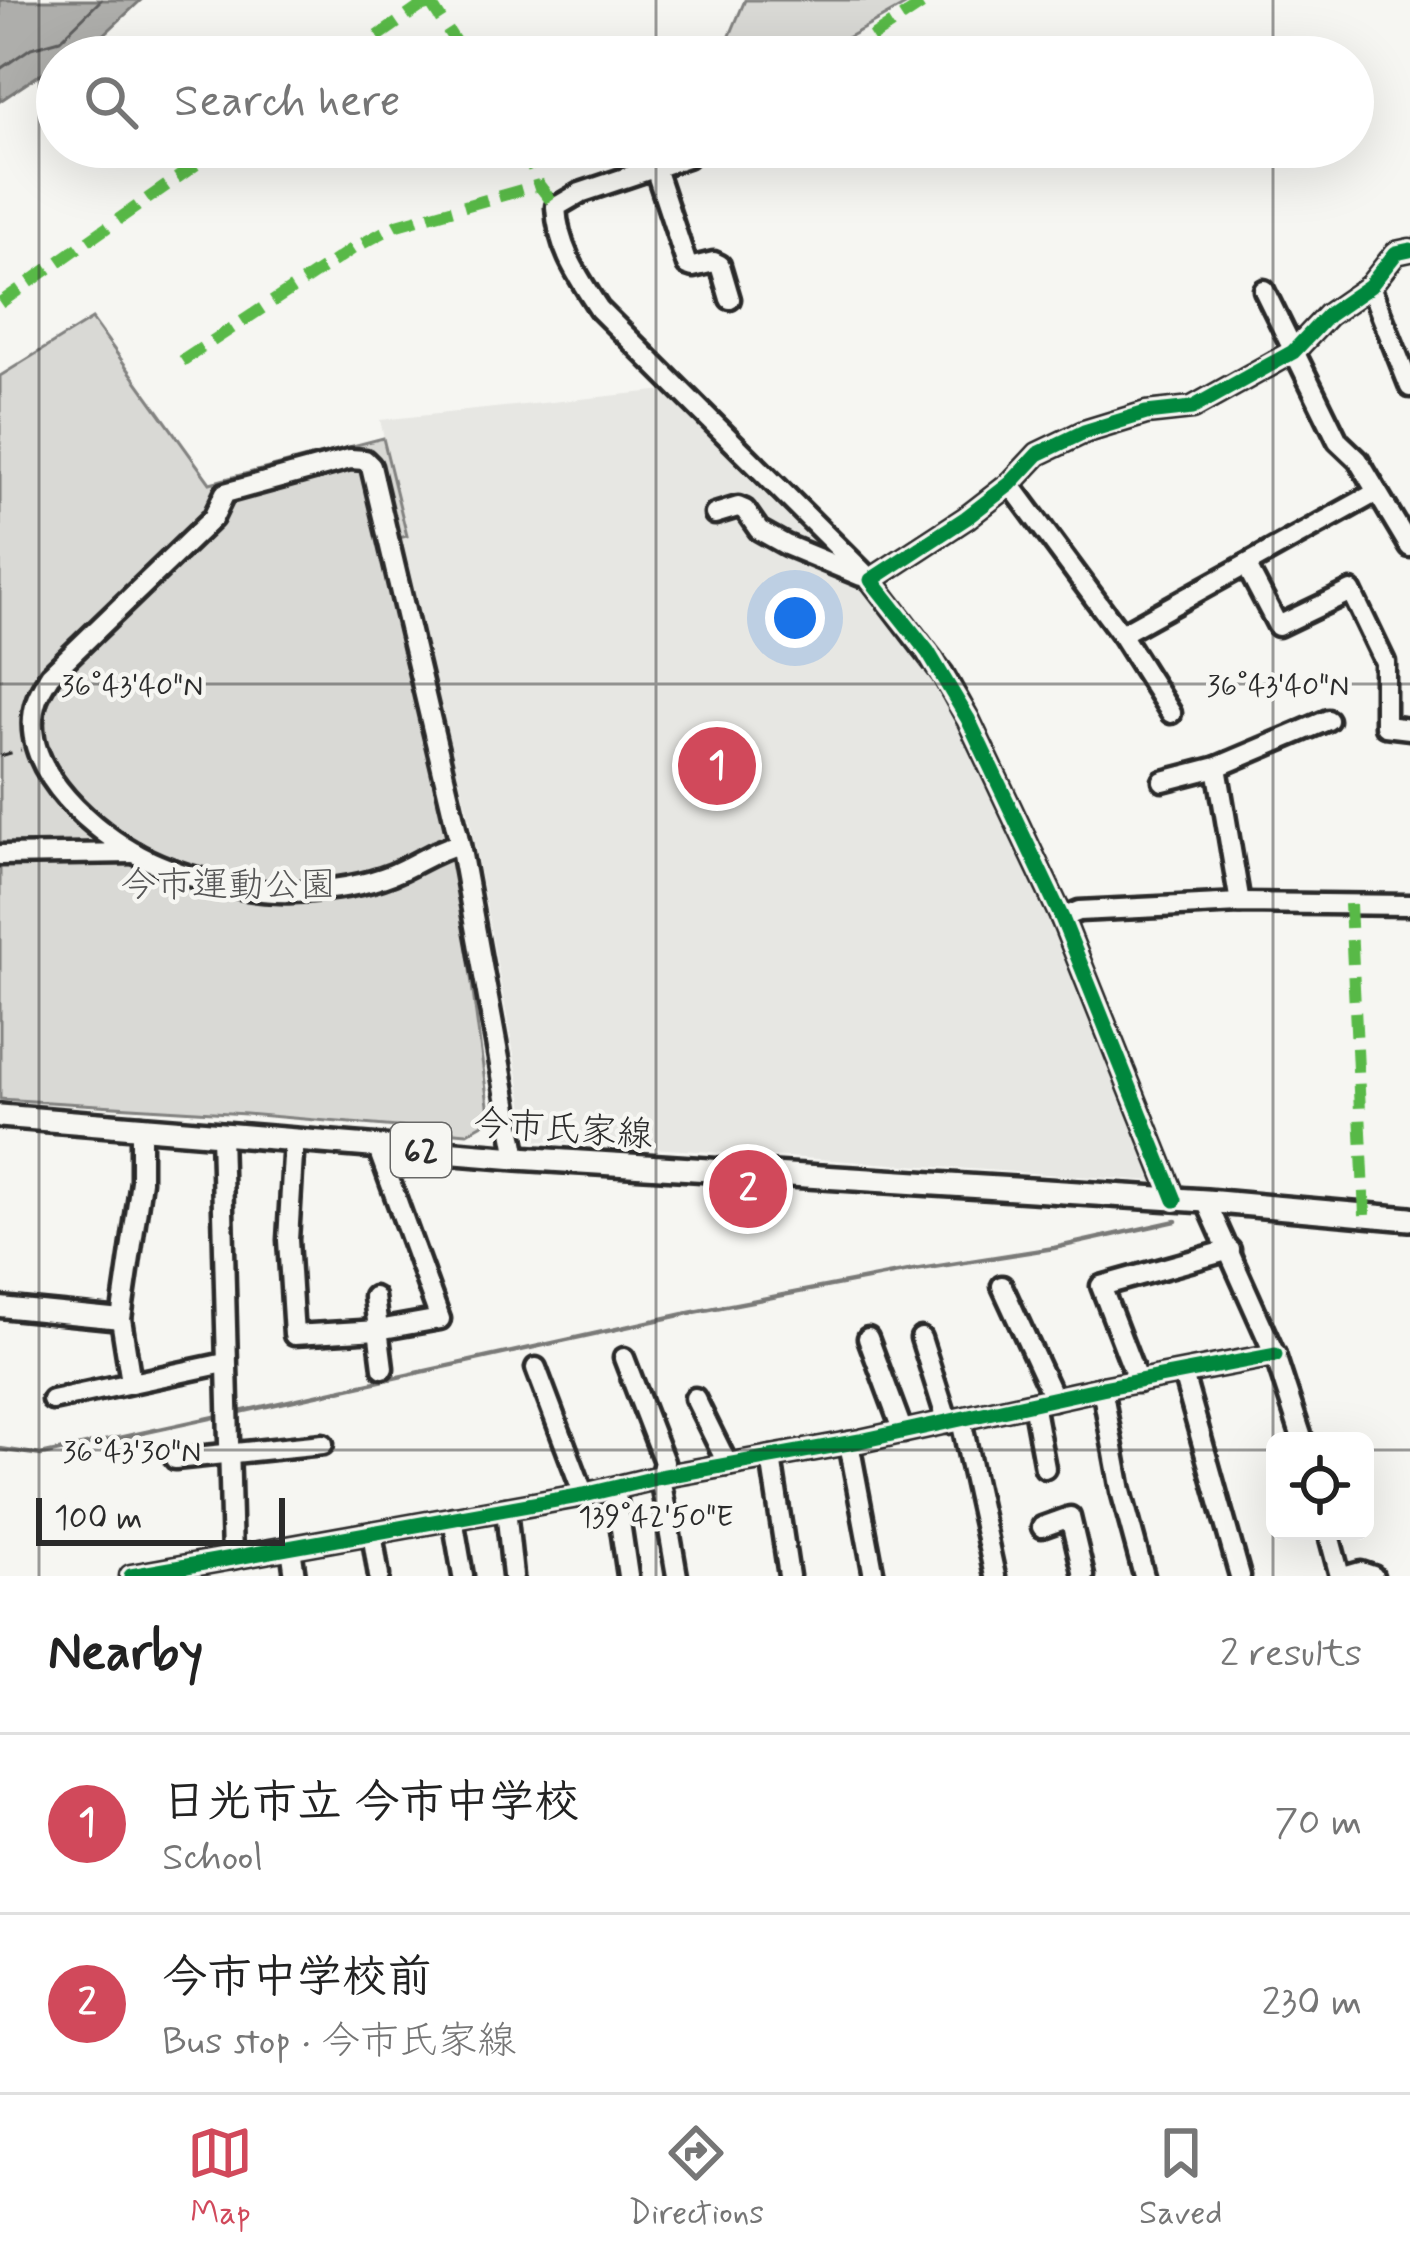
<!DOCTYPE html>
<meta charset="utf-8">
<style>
body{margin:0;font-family:Mynerve,"Klee One",sans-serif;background:#f6f6f6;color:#222}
.controls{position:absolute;right:36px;bottom:36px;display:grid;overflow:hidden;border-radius:18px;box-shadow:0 12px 48px #0002}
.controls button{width:108px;height:108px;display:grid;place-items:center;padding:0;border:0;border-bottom:3px solid #e0e0e0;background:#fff;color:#222;font:60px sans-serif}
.scale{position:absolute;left:36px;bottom:30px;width:249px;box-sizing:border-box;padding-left:12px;border:6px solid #2b2b2b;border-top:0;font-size:33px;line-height:42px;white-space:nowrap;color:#2b2b2b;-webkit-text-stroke:9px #f6f6f2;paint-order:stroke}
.you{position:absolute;left:795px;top:618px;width:42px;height:42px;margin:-30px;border:9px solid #fff;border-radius:50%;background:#1a73e8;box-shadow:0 0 0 18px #1a73e833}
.badge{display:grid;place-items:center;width:78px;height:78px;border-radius:50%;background:#d1495b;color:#fff;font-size:39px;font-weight:700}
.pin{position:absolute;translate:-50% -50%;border:6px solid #fff;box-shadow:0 3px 12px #0006}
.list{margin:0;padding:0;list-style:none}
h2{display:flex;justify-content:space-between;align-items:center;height:156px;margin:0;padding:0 48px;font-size:51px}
h2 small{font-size:39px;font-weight:400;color:#767676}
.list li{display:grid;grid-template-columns:78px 1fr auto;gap:36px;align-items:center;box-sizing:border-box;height:180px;padding:0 48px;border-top:3px solid #e0e0e0}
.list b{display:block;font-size:45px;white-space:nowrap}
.list p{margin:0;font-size:39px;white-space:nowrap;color:#767676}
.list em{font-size:39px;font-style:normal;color:#767676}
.icon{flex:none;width:66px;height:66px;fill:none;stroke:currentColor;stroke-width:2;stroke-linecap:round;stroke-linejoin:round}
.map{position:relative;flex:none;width:1410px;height:1576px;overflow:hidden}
.search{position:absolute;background:#fff;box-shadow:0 12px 48px #0002;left:36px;right:36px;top:36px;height:132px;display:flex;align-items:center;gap:30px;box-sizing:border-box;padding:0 42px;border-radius:66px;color:#767676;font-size:45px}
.sheet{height:516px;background:#fff}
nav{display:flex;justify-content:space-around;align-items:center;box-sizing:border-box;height:168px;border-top:3px solid #e0e0e0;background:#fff;font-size:33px;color:#767676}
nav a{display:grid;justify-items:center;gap:6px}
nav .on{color:#d1495b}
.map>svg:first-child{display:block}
.built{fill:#e7e7e3}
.green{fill:#d9d9d5;stroke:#828280;stroke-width:3}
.water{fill:#aeaeab;stroke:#7a7a78;stroke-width:3}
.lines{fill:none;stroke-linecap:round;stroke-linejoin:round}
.shore{stroke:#5f5f5e;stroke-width:3}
.stream{stroke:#7a7a78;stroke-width:4.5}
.minor-casing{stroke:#2b2b2b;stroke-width:27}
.major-casing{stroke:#2b2b2b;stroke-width:30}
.path{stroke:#2b2b2b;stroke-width:3;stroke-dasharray:12 9;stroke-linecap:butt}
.minor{stroke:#f6f6f2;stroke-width:18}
.major{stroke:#f6f6f2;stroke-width:21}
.quiet{stroke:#58b947;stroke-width:12;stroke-dasharray:24 12;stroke-linecap:butt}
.cycleway-casing{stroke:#f6f6f2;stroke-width:22}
.cycleway{stroke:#00873e;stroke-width:15}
.ticks{fill:none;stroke:#2b2b2b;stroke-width:3;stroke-opacity:0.45}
.labels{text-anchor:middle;stroke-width:9;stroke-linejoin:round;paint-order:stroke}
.shield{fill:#f6f6f2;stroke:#686867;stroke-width:3}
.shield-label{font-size:33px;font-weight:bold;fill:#2b2b2b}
.park-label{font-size:36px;fill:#565656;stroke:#f6f6f2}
.street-label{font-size:36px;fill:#2b2b2b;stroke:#f6f6f2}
.ticks-label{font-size:30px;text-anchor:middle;fill:#2b2b2b;stroke:#f6f6f2;stroke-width:9;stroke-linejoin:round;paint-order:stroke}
</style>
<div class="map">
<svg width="1410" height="1576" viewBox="0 0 1410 1576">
<rect width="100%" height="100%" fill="#f6f6f2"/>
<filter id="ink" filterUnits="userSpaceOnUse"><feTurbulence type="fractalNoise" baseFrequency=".00833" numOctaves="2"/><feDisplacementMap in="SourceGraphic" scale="24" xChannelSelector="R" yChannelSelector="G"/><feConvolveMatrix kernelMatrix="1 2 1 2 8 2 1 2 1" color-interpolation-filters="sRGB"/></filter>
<g filter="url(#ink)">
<polygon class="built" points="666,390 828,543 825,550 872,594 917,654 953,713 1046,908 1153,1181 530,1140 470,820 395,539 406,535 380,420"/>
<g class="green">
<polygon points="745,0 914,0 813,57 721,57"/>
<polygon points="92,319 210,483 383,438 407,536 395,539 457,872 490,1120 467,1133 246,1114 0,1099 0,376"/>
</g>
<polygon class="water" points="0,0 141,0 80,57 57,57 57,67 42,73 0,101"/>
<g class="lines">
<polyline class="shore" points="0,69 31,48 60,40 101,0"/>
<g class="stream">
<polyline points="235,1413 689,1313 914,1270 1054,1248 1176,1221"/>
<polyline points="0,1449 41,1455 224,1415"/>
</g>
<defs>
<g id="minor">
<path d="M687,157L580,193L556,207C558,248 577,275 599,309L871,580L943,674L968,719L1062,918L1175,1200"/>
<polyline points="655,168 687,265 693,267 714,262 720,265 730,299"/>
<polyline points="1370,286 1410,387"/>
<polyline points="1264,290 1338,441 1358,460 1410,547"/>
<polyline points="1010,484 1121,634 1171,713"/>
<polyline points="715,514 738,507 745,510 759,530 786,545 861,576"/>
<polyline points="1246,565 1278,626 1351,591 1385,662 1385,726 1410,729"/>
<polyline points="871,580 966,518 1010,484 1038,454 1084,432 1146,413 1192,408 1293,352 1328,315 1370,286 1396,253 1410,250"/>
<polyline points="1121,634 1377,492"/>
<polyline points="1217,767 1240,903"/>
<polyline points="1163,781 1217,767 1328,720"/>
<path d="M460,844C435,850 417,864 393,874C363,886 325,891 293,892C246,894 174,876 133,852C85,824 15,762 37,699C40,691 45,683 50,675L213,518L225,493L350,459L365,460L371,466L460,844L517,1158"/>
<polyline points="0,855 135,853"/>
<polyline points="1062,918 1079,911 1240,903 1410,905"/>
<polyline points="221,1133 232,1558"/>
<polyline points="294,1139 288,1240 294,1335 378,1330 440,1319 377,1146"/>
<polyline points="1206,1201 1275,1355 1303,1441"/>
<polyline points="1002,1286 1054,1399"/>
<polyline points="374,1297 383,1368"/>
<polyline points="0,1307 121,1319"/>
<polyline points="868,1338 903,1432"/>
<polyline points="921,1338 948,1423"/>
<polyline points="624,1358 664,1462 660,1477 677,1576"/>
<polyline points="536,1368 584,1495"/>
<polyline points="1183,1374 1240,1576"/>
<polyline points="131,1382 121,1319 141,1181 141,1126"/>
<polyline points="1138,1382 1101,1286 1230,1250"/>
<polyline points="1102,1388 1121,1491 1144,1576"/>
<polyline points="695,1398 728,1465"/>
<polyline points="52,1400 225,1363"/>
<polyline points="1033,1403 1045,1468"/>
<polyline points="961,1420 995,1576"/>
<polyline points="849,1443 874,1576"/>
<polyline points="771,1457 789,1576"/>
<polyline points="175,1459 323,1444"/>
<polyline points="615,1488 628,1576"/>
<polyline points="506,1509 513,1576"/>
<polyline points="453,1518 463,1576"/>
<polyline points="1042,1527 1070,1517 1084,1576"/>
<polyline points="1328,1531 1340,1576"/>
<polyline points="372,1533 379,1576"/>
<polyline points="291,1548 295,1576"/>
<polyline points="131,1576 584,1495 660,1477 860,1441 1102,1388 1275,1355"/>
<polyline points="1347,1576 1361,1572 1373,1576"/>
</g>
<polyline id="major" points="0,1116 517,1158 1206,1201 1410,1219"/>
</defs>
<use href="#minor" class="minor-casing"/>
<use href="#major" class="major-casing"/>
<polyline class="path" points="0,756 21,750"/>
<use href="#minor" class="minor"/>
<use href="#major" class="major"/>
<g class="quiet">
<polyline points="434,0 431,4 465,57"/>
<polyline points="348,57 420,7 431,4"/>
<polyline points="841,57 929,0"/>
<polyline points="525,147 539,185 556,207"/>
<polyline points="687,157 707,147"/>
<polyline points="0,303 221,147"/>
<polyline points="182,361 354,248 397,225 539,185"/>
<polyline points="1350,904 1365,1215"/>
</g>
<defs>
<g id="cycleway">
<polyline points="1175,1200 1062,918 968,719 928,652 871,580 966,518 1010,484 1038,454 1084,432 1146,413 1192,408 1293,352 1328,315 1370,286 1396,253 1410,250"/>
<polyline points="131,1576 584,1495 660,1477 860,1441 1102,1388 1275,1355"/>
</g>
</defs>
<use href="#cycleway" class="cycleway-casing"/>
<use href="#cycleway" class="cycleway"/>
</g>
</g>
<path class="ticks" d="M39,0V1576M656,0V57M1273,0V57M656,147V1576M1273,147V1576M0,684H1410M0,1450H1275M1365,1450H1410"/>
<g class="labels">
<rect class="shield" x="391" y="1123" width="60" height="54" rx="9"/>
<g class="shield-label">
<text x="421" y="1162">62</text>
</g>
<g class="park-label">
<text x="228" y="896">今市運動公園</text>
</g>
<g class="street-label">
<text transform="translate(563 1127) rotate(4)" y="13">今市氏家線</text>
</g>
</g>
<g class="ticks-label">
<text x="132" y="695">36°43'40"N</text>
<text x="1278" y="695">36°43'40"N</text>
<text x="132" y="1461">36°43'30"N</text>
<text x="656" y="1526">139°42'50"E</text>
</g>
</svg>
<div class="controls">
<button><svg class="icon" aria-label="locate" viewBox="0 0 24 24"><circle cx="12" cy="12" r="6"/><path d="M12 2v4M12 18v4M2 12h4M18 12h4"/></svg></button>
</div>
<div class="scale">100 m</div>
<div class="you"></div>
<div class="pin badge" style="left:717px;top:766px">1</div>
<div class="pin badge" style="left:748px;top:1189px">2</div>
<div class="search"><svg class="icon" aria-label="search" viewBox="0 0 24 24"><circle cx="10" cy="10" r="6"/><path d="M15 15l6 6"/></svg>Search here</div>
</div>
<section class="sheet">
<h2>Nearby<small>2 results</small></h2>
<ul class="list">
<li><span class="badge">1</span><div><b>日光市立 今市中学校</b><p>School</p></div><em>70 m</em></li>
<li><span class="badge">2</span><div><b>今市中学校前</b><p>Bus stop · 今市氏家線</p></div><em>230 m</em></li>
</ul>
</section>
<nav>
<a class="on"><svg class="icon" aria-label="map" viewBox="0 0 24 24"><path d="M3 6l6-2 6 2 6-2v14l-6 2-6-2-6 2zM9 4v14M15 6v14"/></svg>Map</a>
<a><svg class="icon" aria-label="directions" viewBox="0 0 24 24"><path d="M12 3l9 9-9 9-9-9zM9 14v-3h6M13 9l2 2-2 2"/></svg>Directions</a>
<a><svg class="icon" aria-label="saved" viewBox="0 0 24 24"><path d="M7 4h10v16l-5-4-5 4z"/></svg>Saved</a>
</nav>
